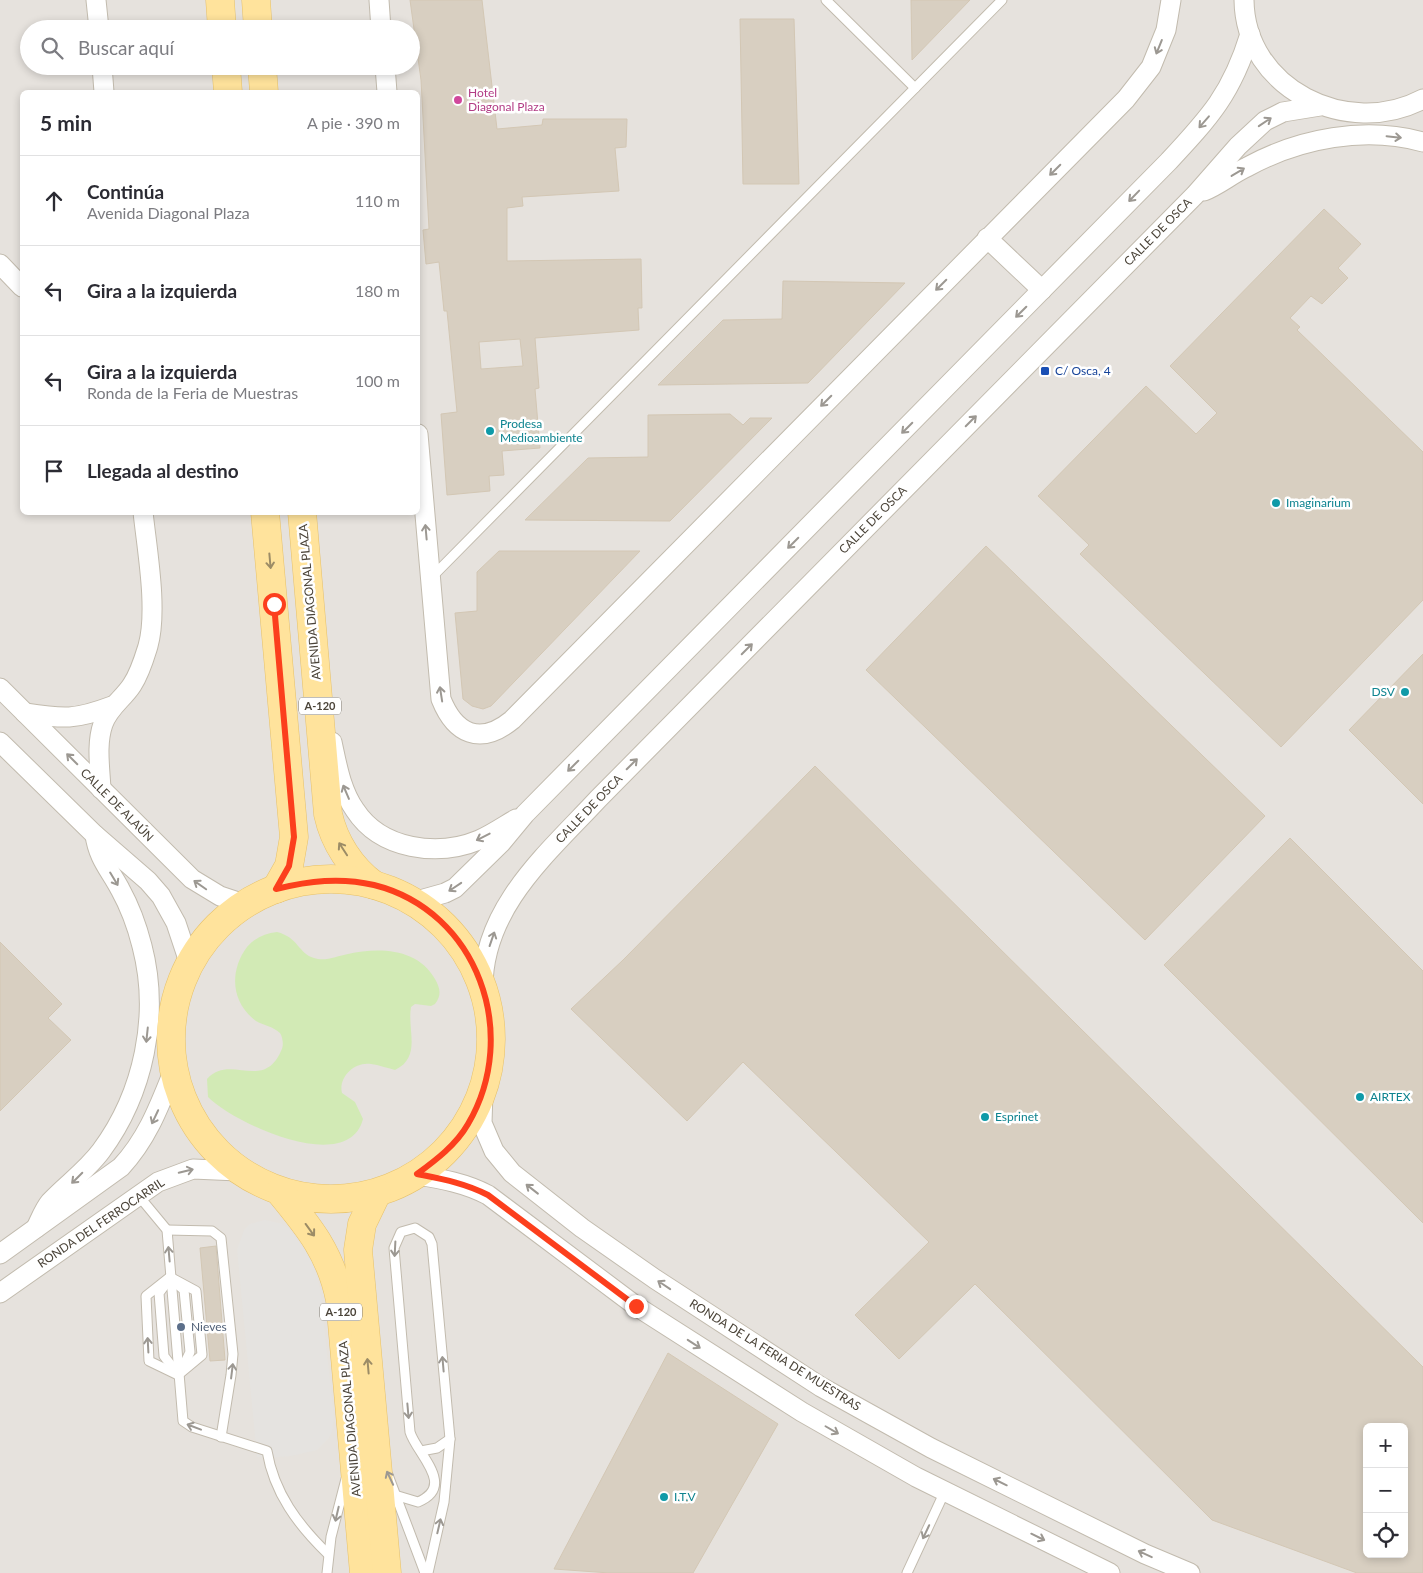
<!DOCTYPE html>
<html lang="es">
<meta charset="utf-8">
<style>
body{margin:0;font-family:Lato,sans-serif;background:#f2f2f3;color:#2b2b33}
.controls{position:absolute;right:15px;bottom:15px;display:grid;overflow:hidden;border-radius:8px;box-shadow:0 2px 8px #0003}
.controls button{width:45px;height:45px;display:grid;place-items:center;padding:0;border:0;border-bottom:1px solid #e1e1e2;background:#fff;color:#2b2b33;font:25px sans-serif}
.stop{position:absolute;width:15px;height:15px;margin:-11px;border:4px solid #fc3f1d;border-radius:50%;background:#fff}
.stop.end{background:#fc3f1d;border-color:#fff;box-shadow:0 1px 5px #0008}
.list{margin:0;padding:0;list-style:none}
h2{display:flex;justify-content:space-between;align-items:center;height:65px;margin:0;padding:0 20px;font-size:21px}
h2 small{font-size:16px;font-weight:400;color:#7c7c81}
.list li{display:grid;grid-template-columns:32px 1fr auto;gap:15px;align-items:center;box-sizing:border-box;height:90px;padding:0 20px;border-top:1px solid #e1e1e2}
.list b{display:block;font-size:19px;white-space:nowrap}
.list p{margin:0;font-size:16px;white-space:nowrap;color:#7c7c81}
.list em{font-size:16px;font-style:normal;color:#7c7c81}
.icon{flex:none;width:28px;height:28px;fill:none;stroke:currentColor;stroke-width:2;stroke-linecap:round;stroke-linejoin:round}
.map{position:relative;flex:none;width:1423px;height:1573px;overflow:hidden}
.search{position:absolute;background:#fff;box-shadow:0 2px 8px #0003;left:20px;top:20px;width:400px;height:55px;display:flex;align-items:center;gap:12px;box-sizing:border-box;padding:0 18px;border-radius:28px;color:#7c7c81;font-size:19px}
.panel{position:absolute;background:#fff;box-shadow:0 2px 8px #0003;left:20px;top:90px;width:400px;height:425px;border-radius:8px}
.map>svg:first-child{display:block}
.industrial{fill:#e6e2dd;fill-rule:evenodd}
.green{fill:#d2eab5}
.parking{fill:#e5e3e0}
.building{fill:#d8cfc1;stroke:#d3c7b4;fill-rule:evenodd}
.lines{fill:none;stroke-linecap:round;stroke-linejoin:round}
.service-casing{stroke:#c2bbae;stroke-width:11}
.minor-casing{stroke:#c2bbae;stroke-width:21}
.primary-casing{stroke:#e6c16a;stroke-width:29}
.service{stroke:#fff;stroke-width:9}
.minor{stroke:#fff;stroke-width:19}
.primary{stroke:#ffe39c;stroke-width:28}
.oneway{stroke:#9c9892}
.oneway2{stroke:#9c8c66}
.route{stroke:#fc3f1d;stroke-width:6}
.hotel-dot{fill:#d1479c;stroke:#fff;stroke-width:2}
.transit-dot{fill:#1a4fb4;stroke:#fff;stroke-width:2}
.culture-dot{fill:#0f9aa8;stroke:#fff;stroke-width:2}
.service-dot{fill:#5c6f8a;stroke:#fff;stroke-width:2}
.labels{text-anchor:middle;stroke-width:5;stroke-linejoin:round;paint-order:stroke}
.shield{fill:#fff;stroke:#817c74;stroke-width:1}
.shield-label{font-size:11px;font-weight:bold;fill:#4b4439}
.hotel-label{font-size:12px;fill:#b23c85;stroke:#fff;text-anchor:start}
.street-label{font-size:12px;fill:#4b4439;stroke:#fff}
.transit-label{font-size:12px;fill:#164399;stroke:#fff;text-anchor:start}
.culture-label{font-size:12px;fill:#0d838f;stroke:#fff;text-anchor:start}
.service-label{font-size:12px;fill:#4e5e75;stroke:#fff;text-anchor:start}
</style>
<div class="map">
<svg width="1423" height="1573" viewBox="0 0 1423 1573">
<rect width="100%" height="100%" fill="#f6f3ec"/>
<path class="industrial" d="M0,0H1423V1573H0ZM29,29H411V66H29ZM22,92H418V512H22ZM1367,1427H1404V1554H1367Z"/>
<path class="green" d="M277,932C298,937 299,954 314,958C325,962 337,956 348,954C378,947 418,948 435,979C440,988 442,995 435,1004L431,1006L415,1004L411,1007C407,1030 422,1057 395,1070C387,1068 379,1065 371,1064C355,1061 338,1077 342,1093L355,1102L363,1119C348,1177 232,1122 208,1097L207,1079C230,1053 263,1092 281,1051C284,1046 283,1038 280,1033C274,1027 263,1025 256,1021C231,1003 229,971 247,947C255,938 265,933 277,932Z"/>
<polygon class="parking" points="264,1220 280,1223 288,1228 308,1254 315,1270 320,1288 334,1417 332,1431 329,1438 317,1450 291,1456 268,1458 257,1457 237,1250 244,1230 250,1224"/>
<g class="building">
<path d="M410,0H482L497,129L542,125L543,119H627L626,147L615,148L619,191L522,197L523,206L507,208V261L641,259L642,308H638L639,330L535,338L539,388L535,389L540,448L502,451L504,475L489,476L490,491L447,495L441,414L457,412L447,311H444L439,262L426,264L423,230L429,229L421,80ZM520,339L523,366L481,369L479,342Z"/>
<polygon points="911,0 970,0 912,60"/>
<polygon points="740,19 794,19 799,184 743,184"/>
<polygon points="1324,209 1361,244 1338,268 1348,278 1322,304 1311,296 1290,318 1300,327 1297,330 1423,452 1423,600 1281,747 1080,554 1089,545 1038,496 1146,386 1196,434 1217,413 1170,366"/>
<polygon points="783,281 905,283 808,383 658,385 723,320 782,319"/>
<polygon points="730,414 743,425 750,418 772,418 670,521 525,520 588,458 648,457 648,415"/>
<polygon points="986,546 1265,816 1145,940 866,670"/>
<polygon points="499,551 640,551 491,706 483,709 472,706 463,699 455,613 477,611 477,572"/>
<polygon points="1423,654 1423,804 1349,730"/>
<path d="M815,766L1423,1367V1573H1357L1212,1520L975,1284L899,1359L855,1315L929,1242L743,1062L687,1121L571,1009L623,960ZM1367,1427H1404V1554H1367Z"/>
<polygon points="1290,838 1423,971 1423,1223 1164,965"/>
<polygon points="0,942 62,1004 48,1018 71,1040 0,1111"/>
<polygon points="216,1246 225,1360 210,1361 200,1248"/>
<polygon points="668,1353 778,1424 693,1573 610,1573 554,1569"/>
</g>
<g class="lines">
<defs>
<g id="service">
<polyline points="826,0 915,88"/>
<polyline points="431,578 1002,0"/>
<path d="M138,1195L167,1230L183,1421L192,1427L267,1451C274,1493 298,1525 328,1554"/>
<polyline points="167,1230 212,1231 221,1238 233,1354 231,1375 221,1437"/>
<polyline points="170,1277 146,1296 149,1361 178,1375"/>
<polyline points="170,1277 196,1291 202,1355 178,1375"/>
<polyline points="177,1284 184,1290 190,1352 181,1371"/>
<polyline points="165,1285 159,1293 164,1356 177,1373"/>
<polyline points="421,1451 437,1448 450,1439"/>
<polyline points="388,1475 425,1573"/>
<path d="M398,1496L418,1502C457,1486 416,1453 410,1432L394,1248L401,1232L415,1228L429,1237L432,1244L450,1439L444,1502L428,1573"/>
<polyline points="327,1573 331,1537 346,1479"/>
<polyline points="907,1573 945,1491"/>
</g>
<g id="minor">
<polyline points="96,0 99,29"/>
<polyline points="379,0 381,29"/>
<path d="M1244,0C1245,89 1348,139 1423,99"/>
<polyline points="102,66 104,92"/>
<polyline points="385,66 387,92"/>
<path d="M1204,191C1219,185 1232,174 1247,167C1300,138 1365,126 1423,142"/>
<polyline points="987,238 1042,290"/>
<polyline points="0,264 22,287"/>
<path d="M418,434L441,699C455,734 480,746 512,720L1126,99L1151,67L1166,30L1171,0"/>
<polyline points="0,688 192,879 220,896 244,904"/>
<path d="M25,713C64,719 75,720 112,706"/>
<polyline points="0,742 95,835 148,881 161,896 176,923 189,962"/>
<path d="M332,742C337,765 341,790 355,810C381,850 438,857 479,840C491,835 504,826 516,819"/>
<path d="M101,789C100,768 96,744 103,724C109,707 123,699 132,685C140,673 144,659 148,646C158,610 147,550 143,512"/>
<path d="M413,902L445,893L455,888L501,843L525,814L1169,161C1210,117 1232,93 1250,34"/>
<path d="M483,987C483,907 548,853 598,799L1195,195L1238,146L1265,121L1283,112L1320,106"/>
<polyline points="483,1092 482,1123 494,1151 512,1173 582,1228 655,1279 821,1387 931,1448 1145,1554 1190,1573"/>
<path d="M417,1175C442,1179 465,1183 488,1195L636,1306L802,1412L916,1477L1110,1573"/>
<path d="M36,1228C40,1220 44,1209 50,1202C67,1184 86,1171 101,1151C144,1093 160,1015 142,946C137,926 130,907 120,889C110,870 98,858 95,835"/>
<path d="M0,1254L121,1167C147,1139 159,1107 173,1072"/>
<polyline points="0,1293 158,1182 193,1169 238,1171"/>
</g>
<g id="primary">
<polyline points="220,0 222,29"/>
<polyline points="256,0 258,29"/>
<polyline points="226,66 228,92"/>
<polyline points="262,66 264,92"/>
<polyline points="265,512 294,837 289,866 276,889"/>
<path d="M302,512L328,814C334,842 351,868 374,885"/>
<circle cx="331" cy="1039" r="160"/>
<path d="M280,1192C309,1227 331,1254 340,1300L364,1573"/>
<polyline points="377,1193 362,1224 358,1250 387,1573"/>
</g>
</defs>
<use href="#service" class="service-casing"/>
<use href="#minor" class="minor-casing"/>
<use href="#primary" class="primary-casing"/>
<use href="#service" class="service"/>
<use href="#minor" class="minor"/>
<use href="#primary" class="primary"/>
</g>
<defs><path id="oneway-shaft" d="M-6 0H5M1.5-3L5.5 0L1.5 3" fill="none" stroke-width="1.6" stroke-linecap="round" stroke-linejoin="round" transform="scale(1.25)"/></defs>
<g class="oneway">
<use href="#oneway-shaft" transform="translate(1159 47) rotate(112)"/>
<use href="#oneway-shaft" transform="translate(1204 122) rotate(131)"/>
<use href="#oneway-shaft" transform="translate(1265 122) rotate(-34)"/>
<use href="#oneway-shaft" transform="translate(1394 137) rotate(6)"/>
<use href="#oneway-shaft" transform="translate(1055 170) rotate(135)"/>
<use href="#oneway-shaft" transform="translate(1238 172) rotate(-31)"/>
<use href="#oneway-shaft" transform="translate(1134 196) rotate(134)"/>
<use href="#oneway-shaft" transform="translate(941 285) rotate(135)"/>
<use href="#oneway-shaft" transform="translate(1021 312) rotate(135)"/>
<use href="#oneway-shaft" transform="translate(826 401) rotate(135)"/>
<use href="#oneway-shaft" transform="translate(971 421) rotate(-45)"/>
<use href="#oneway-shaft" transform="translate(907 428) rotate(135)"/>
<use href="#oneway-shaft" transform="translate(426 532) rotate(-95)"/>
<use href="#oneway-shaft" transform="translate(793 543) rotate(135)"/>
<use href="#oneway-shaft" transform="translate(747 649) rotate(-45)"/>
<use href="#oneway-shaft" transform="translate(441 694) rotate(-99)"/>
<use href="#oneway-shaft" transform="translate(72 759) rotate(-135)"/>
<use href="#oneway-shaft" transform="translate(632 764) rotate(-45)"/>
<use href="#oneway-shaft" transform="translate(573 766) rotate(135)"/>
<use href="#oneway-shaft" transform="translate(346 792) rotate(-113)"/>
<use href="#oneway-shaft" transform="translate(483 837) rotate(153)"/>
<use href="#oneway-shaft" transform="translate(114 879) rotate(59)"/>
<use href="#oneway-shaft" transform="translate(200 885) rotate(-145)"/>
<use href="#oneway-shaft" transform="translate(455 887) rotate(146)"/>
<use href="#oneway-shaft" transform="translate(492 939) rotate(-71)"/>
<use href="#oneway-shaft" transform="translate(147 1035) rotate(96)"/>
<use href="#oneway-shaft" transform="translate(155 1117) rotate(115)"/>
<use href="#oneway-shaft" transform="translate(186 1171) rotate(-14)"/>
<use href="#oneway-shaft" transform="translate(77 1178) rotate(135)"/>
<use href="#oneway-shaft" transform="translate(532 1189) rotate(-142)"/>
<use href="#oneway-shaft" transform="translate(395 1249) rotate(93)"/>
<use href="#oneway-shaft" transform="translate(169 1254) rotate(-95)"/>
<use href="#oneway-shaft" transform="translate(664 1285) rotate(-146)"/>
<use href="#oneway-shaft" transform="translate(694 1344) rotate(33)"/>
<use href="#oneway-shaft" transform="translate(148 1345) rotate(-93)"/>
<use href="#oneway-shaft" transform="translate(443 1364) rotate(-95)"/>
<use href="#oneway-shaft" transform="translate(232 1371) rotate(-83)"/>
<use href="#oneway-shaft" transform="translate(408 1411) rotate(85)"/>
<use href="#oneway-shaft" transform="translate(194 1427) rotate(-159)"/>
<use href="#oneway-shaft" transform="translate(832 1430) rotate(30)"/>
<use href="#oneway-shaft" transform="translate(390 1478) rotate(-115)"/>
<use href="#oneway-shaft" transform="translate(1000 1482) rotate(-154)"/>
<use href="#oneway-shaft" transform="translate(337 1514) rotate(103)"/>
<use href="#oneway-shaft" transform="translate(439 1526) rotate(-77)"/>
<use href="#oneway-shaft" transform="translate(926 1532) rotate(115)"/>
<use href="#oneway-shaft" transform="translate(1038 1537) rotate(26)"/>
<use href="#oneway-shaft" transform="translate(1145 1554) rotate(-155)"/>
</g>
<g class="oneway2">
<use href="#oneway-shaft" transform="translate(270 561) rotate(85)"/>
<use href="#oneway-shaft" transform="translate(343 849) rotate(-123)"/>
<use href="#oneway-shaft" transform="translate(310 1230) rotate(54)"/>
<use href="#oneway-shaft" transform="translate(368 1366) rotate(-95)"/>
</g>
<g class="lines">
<path class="route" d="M274,604L294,837L289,866L276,889C309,881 340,877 374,885C478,911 521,1034 468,1124C456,1145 436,1160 417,1174C442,1179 465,1183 488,1195L636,1306"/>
</g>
<circle class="hotel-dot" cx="458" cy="100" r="5"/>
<rect class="transit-dot" x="1040" y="366" width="10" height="10" rx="2.5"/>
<g class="culture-dot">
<circle cx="490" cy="431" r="5"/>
<circle cx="1276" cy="503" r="5"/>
<circle cx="1405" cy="692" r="5"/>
<circle cx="1360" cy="1097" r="5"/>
<circle cx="985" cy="1117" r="5"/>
<circle cx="664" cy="1497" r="5"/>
</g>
<circle class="service-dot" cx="181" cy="1327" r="5"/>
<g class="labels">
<g class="shield">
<rect x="299" y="697.5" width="42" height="17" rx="4"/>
<rect x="320" y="1303.5" width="42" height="17" rx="4"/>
</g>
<g class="shield-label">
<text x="320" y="710">A-120</text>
<text x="341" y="1316">A-120</text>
</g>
<g class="hotel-label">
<text x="468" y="97">Hotel<tspan x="468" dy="14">Diagonal Plaza</tspan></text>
</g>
<g class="street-label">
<text transform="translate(1158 232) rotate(-45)" y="4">CALLE DE OSCA</text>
<text transform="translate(873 520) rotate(-45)" y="4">CALLE DE OSCA</text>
<text transform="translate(310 602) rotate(-95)" y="4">AVENIDA DIAGONAL PLAZA</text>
<text transform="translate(117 805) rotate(45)" y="4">CALLE DE ALAÚN</text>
<text transform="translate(589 809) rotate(-46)" y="4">CALLE DE OSCA</text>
<text transform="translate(101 1223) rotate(-34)" y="4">RONDA DEL FERROCARRIL</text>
<text transform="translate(775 1355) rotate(32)" y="4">RONDA DE LA FERIA DE MUESTRAS</text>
<text transform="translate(350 1419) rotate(-95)" y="4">AVENIDA DIAGONAL PLAZA</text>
</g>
<g class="transit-label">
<text x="1055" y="375">C/ Osca, 4</text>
</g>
<g class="culture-label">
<text x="500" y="428">Prodesa<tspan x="500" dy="14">Medioambiente</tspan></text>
<text x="1286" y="507">Imaginarium</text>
<text x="1395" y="696" text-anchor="end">DSV</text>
<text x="1370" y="1101">AIRTEX</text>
<text x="995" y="1121">Esprinet</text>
<text x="674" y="1501">I.T.V</text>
</g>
<g class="service-label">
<text x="191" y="1331">Nieves</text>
</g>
</g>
</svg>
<div class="controls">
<button>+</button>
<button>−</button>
<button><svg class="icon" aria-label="locate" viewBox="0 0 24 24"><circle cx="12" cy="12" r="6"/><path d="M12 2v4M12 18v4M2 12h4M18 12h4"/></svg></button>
</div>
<div class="stop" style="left:274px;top:604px"></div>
<div class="stop end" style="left:636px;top:1306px"></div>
<div class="search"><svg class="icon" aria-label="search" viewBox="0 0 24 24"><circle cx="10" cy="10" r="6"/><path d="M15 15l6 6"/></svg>Buscar aquí</div>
<section class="panel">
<h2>5 min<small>A pie · 390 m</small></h2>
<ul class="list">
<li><svg class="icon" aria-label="ahead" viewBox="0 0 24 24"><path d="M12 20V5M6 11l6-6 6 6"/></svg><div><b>Continúa</b><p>Avenida Diagonal Plaza</p></div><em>110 m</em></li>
<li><svg class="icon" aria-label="left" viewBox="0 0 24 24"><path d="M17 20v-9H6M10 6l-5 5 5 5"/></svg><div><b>Gira a la izquierda</b></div><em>180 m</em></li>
<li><svg class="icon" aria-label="left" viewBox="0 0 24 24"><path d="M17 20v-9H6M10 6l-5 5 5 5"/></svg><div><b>Gira a la izquierda</b><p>Ronda de la Feria de Muestras</p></div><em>100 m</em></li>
<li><svg class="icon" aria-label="arrive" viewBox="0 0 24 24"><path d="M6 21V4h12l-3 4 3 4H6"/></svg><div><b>Llegada al destino</b></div></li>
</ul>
</section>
</div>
